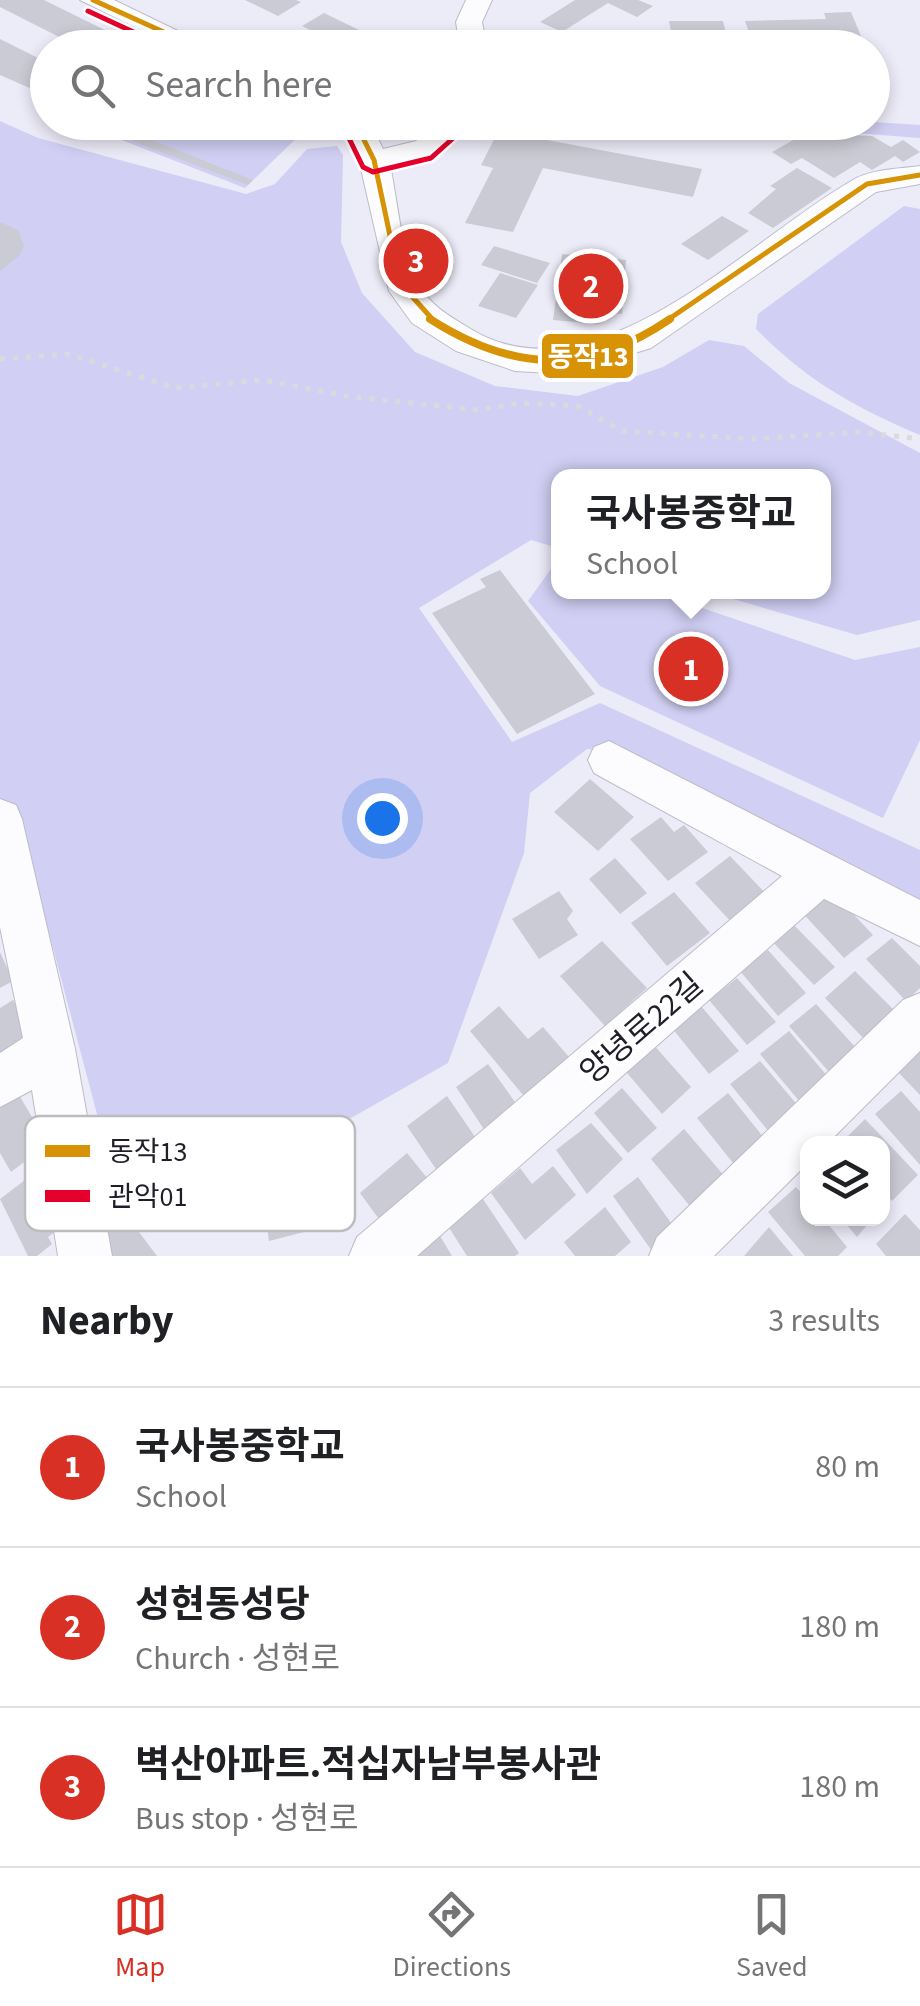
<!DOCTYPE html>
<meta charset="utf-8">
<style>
body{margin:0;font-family:"Source Sans 3","Noto Sans KR",sans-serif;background:#f2f2f2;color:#202124}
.controls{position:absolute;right:30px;bottom:30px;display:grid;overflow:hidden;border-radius:20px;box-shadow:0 5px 15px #0003}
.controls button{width:90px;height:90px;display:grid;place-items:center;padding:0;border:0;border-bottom:2px solid #e0e0e0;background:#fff;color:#202124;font:50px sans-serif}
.you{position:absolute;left:382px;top:818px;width:35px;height:35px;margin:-25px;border:8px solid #fff;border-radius:50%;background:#1a73e8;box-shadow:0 0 0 15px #1a73e833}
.badge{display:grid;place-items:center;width:65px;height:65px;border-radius:50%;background:#d93025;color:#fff;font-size:32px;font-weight:700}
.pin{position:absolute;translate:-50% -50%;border:5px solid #fff;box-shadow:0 2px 10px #0006}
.popup{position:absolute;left:551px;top:469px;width:280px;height:130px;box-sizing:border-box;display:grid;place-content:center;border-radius:20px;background:#fff;filter:drop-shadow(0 2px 8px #0005);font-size:32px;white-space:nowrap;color:#757577}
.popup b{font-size:38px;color:#202124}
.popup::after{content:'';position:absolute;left:50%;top:100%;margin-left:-20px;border:20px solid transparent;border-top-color:#fff}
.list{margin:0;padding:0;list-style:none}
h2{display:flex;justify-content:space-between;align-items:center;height:130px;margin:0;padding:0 40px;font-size:42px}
h2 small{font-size:32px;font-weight:400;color:#757577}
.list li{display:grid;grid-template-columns:65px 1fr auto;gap:30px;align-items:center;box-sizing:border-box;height:160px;padding:0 40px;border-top:2px solid #e0e0e0}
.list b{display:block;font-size:38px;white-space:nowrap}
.list p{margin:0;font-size:32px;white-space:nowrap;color:#757577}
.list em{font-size:32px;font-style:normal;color:#757577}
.icon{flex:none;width:55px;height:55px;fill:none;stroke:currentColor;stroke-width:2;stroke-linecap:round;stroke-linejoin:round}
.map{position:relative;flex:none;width:920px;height:1256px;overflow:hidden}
.search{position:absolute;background:#fff;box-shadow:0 5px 15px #0003;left:30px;right:30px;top:30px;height:110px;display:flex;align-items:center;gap:25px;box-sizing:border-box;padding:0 35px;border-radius:55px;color:#757577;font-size:38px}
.sheet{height:610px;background:#fff}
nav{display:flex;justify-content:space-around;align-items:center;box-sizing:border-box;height:140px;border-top:2px solid #e0e0e0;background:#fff;font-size:28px;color:#757577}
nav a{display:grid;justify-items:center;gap:5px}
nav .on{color:#d93025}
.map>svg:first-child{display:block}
.green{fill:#d1cff3}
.building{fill:#cbcbd5}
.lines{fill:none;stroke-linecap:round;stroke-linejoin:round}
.minor-casing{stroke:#bdbcc8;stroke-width:2}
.path{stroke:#dadade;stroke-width:5;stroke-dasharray:5 8;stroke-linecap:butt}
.minor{fill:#fcfcfe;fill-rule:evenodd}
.bus-1-far1-casing{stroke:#fff;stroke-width:10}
.bus-1-casing{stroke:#fff;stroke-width:15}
.bus-2-casing{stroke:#fff;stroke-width:10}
.bus-1-far1{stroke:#d79206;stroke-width:5}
.bus-1{stroke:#d79206;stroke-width:8}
.bus-2{stroke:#e4002b;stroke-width:5}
.labels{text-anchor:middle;stroke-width:8;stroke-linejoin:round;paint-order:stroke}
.near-street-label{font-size:32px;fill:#201f29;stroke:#fff}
.key{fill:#fff;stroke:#bcbcbf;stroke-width:2.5}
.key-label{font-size:28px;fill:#201f29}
.line-badge{stroke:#fff;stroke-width:4}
.badge-label{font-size:28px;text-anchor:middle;font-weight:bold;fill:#fff}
</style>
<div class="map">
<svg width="920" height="1256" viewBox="0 0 920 1256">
<rect width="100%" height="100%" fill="#ecebf8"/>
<g class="green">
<polygon points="0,121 38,138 246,194 275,184 307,149 337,146 343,155 341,242 362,293 415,352 495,386 578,396 663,367 709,340 744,346 789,383 920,453 920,620 857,635 709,592 824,592 824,477 558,477 558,548 531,540 419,608 512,742 600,703 920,850 920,908 612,751 587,749 530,793 524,853 448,1063 261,1169 170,1188 135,1175 114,1153 98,1118 19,819 0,805"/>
<polygon points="75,122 312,123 245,188"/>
<polygon points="873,122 920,125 920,138 724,123"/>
<path d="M904,206L920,209V435C852,406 808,381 756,329L758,314Z"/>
<polygon points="558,559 558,592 655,592 855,660 920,647 920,740 883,818 600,686 528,601"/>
</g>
<g class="building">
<polygon points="0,0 44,0 127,41 115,48 81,48 0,7"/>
<polygon points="245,0 296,0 301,2 278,16"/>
<polygon points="575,0 638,0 653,6 637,17 608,3 562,32 540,22"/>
<polygon points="851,12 866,48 836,48 832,37 751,38 745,21 826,19 824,13"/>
<polygon points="324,13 396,48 347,48 302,26"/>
<polygon points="669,21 723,21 727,37 672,37"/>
<polygon points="0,39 48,63 48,96 0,75"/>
<polygon points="82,122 106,122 253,180 248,185"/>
<polygon points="503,122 543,122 536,138 702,169 693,197 543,168 513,232 465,223 493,168 481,165"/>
<polygon points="830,134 872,136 891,147 903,140 920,152 903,162 895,156 872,170 860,162 834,178 802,158 791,164 772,152 797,138"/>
<polygon points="797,168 832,188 773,228 748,213 776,189 770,186"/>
<polygon points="722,216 749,231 708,260 681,244"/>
<polygon points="0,222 18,230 24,246 19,256 0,271"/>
<polygon points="494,246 550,263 537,283 481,265"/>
<polygon points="562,254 626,260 622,314 601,312 599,324 553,320"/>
<polygon points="500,273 538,285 516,318 478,306"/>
<polygon points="500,570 595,694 517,734 432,613 486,587 480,579"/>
<polygon points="590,779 634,817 598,851 554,812"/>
<polygon points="661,817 674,832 684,825 708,852 668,881 630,839"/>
<polygon points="730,856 768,896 733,924 695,883"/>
<polygon points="615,858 647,893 620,914 589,879"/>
<polygon points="559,891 573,911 567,919 578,935 539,959 512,919"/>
<polygon points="674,892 710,933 667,966 631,923"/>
<polygon points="819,894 841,901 873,935 844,958 799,909"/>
<polygon points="789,920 835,967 814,985 768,937"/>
<polygon points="892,938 920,966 920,988 906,1001 866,959"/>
<polygon points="602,941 647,988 605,1026 560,976"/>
<polygon points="768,950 806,993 778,1016 740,971"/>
<polygon points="0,952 13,981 0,988"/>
<polygon points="855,971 896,1012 865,1040 825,998"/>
<polygon points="737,978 776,1022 747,1045 709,1000"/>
<polygon points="13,1000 34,1037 0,1059 0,1008"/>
<polygon points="816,1004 857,1049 829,1072 789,1026"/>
<polygon points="499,1006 528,1039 543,1027 569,1057 523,1095 470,1031"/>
<polygon points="701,1006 739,1051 709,1074 672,1028"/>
<polygon points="789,1031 829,1078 800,1102 760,1054"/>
<polygon points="651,1042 691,1087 662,1114 622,1067"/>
<polygon points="920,1048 920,1095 896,1070"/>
<polygon points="760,1061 800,1108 770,1133 730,1084"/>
<polygon points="488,1064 522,1112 489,1137 456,1087"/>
<polygon points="13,1085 48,1144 11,1172 0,1153 0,1095"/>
<polygon points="622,1088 657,1128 628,1153 594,1113"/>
<polygon points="901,1091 920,1112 920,1165 875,1114"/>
<polygon points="728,1093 768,1143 737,1168 697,1118"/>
<polygon points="447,1096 482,1147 442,1178 407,1126"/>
<polygon points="865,1119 918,1175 892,1201 882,1190 882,1144 840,1144"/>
<polygon points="591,1123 623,1159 587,1194 556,1150"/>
<polygon points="684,1129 727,1179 694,1211 651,1159"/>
<polygon points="407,1153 432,1184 384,1226 360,1193"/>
<polygon points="334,1165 351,1183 308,1231 269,1241 265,1214 295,1206"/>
<polygon points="553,1166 576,1195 525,1240 491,1193 520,1168 532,1184"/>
<polygon points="37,1171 67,1223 48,1237 52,1244 37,1256 28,1256 0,1199"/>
<polygon points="638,1177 679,1234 654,1254 613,1196"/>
<polygon points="796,1187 808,1200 808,1218 823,1218 847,1247 838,1256 805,1256 768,1212"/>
<polygon points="483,1199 519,1253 515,1256 467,1256 448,1226"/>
<polygon points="605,1207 631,1242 615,1256 575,1256 564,1242"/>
<polygon points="905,1214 920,1230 920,1256 886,1256 876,1244"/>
<polygon points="841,1218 873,1218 857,1237"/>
<polygon points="769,1227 793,1256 744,1256"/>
<polygon points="108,1228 139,1232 157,1256 107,1256 102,1235"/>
<polygon points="440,1236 452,1256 413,1256"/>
</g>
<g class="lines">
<defs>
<g id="minor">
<polygon points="80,0 114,0 213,48 177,48"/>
<polygon points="466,0 492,0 482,22 487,48 460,48 456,22"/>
<path d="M341,122H370L383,149L416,141L435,122H466L436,153L390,165C397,197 402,258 418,284C430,305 449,316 469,328C595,407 748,239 853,180C871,169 899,169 920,166V184L876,192L651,348L568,374L515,371L456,351L412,323L389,291L359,160Z"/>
<polygon points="609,741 920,900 920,946 824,899 417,1256 349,1256 357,1237 782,876 594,773 588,760 594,747"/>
<polygon points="0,799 16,805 22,819 75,1049 112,1256 58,1256 32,1090 0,1107 0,1053 23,1038 0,927"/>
<polygon points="920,993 920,1051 827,1144 808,1144 808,1163 714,1256 649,1256 657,1237 903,1000"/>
</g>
</defs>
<use href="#minor" class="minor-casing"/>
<polyline class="path" points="0,359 68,354 176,388 263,380 352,397 478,410 521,403 578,406 622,431 755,439 860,432 920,439"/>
<use href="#minor" class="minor"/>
<defs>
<g id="bus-1-far1">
<polyline points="93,0 199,48"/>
<polyline points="355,122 374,160 400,283 434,321"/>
<polyline points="666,321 867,184 920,175"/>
</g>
<path id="bus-1" d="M430,319C513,372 587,376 670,319"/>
<g id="bus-2">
<polyline points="88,11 168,48"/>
<polyline points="344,128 363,167 373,172 431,158 461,131"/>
</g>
</defs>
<use href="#bus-1-far1" class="bus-1-far1-casing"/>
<use href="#bus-1" class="bus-1-casing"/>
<use href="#bus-2" class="bus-2-casing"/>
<use href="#bus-1-far1" class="bus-1-far1"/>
<use href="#bus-1" class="bus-1"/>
<use href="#bus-2" class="bus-2"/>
</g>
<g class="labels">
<g class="near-street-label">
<text transform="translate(641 1028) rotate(-41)" y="11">양녕로22길</text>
</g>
</g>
<rect x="25" y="1116" width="330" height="115" rx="15" class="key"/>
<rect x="45" y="1145" width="45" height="12" fill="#d79206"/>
<rect x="45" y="1190" width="45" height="12" fill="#e4002b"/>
<g class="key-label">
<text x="108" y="1161">동작13</text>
<text x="108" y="1206">관악01</text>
</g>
<rect class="line-badge" x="540" y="332" width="95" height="48" rx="10" fill="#d79206"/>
<g class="badge-label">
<text x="588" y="366">동작13</text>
</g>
</svg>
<div class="controls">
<button><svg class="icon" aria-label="layers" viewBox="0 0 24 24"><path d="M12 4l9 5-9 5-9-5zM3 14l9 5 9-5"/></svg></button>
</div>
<div class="you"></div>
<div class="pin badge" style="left:691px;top:669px">1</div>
<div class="popup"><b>국사봉중학교</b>School</div>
<div class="pin badge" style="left:591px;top:286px">2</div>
<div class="pin badge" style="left:416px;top:261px">3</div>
<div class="search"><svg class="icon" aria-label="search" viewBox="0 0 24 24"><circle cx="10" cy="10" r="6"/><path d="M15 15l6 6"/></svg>Search here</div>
</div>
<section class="sheet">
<h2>Nearby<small>3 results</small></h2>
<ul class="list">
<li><span class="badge">1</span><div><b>국사봉중학교</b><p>School</p></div><em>80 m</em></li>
<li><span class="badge">2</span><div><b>성현동성당</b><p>Church · 성현로</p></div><em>180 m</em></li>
<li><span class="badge">3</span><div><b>벽산아파트.적십자남부봉사관</b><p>Bus stop · 성현로</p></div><em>180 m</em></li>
</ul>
</section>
<nav>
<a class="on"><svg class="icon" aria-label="map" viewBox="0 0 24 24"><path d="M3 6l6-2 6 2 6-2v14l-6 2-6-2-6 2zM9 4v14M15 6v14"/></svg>Map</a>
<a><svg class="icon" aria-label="directions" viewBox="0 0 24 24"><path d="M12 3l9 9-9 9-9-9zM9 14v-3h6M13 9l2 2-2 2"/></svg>Directions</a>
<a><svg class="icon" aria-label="saved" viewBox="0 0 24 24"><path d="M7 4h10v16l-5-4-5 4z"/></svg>Saved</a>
</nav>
